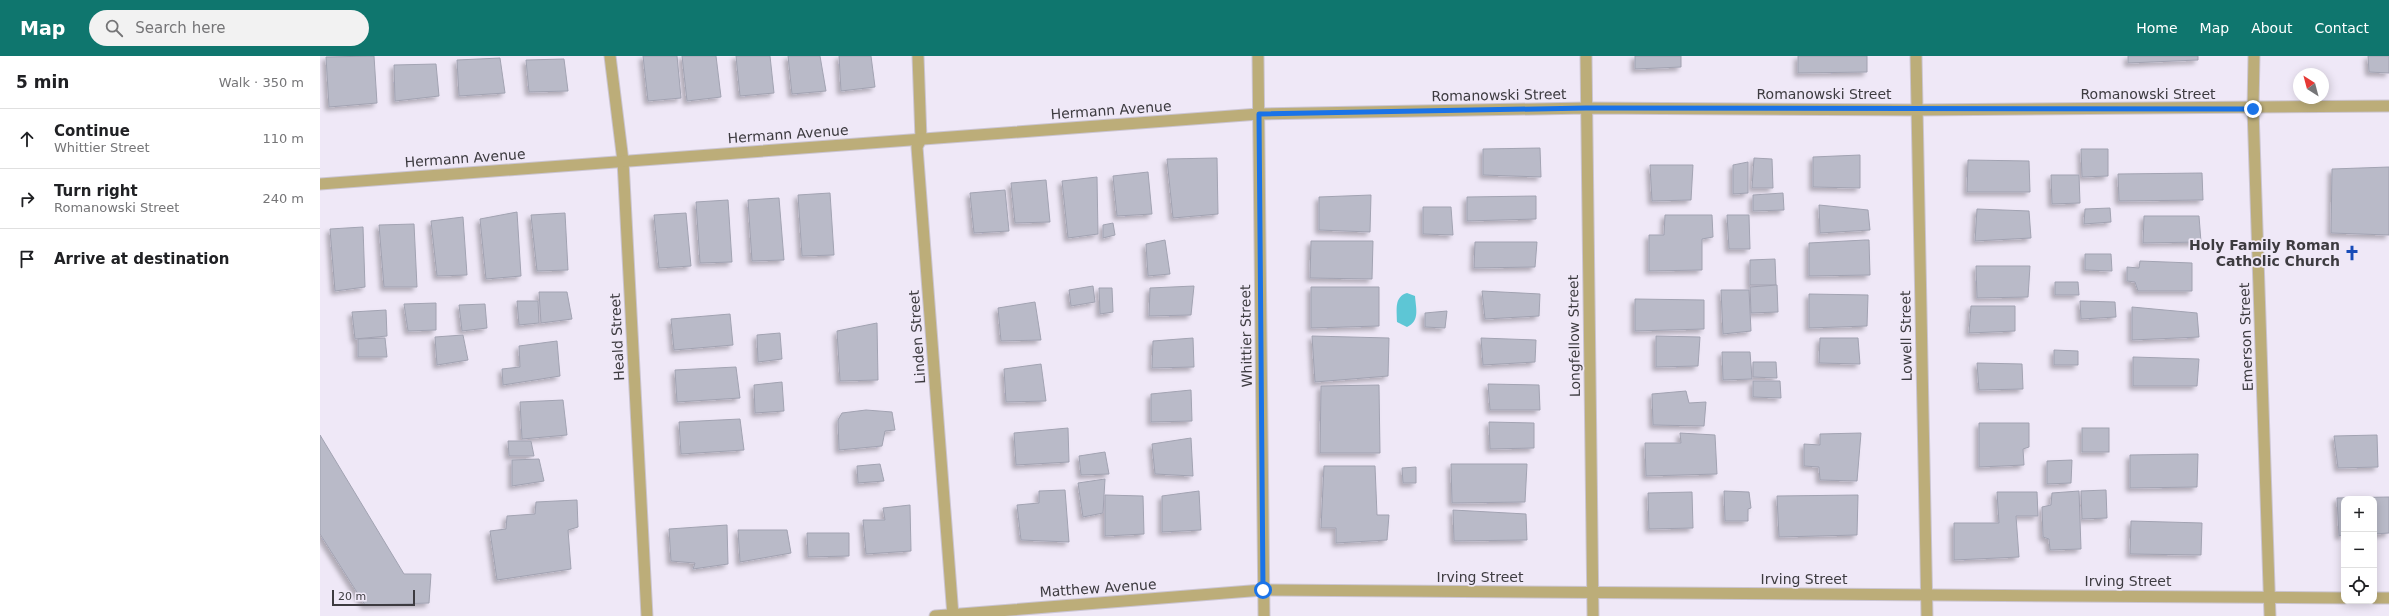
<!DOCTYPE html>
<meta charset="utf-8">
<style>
body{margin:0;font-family:"DejaVu Sans",sans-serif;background:#f2f2f2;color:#202124}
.controls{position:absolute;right:12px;bottom:12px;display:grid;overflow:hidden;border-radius:8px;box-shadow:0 2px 10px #0003}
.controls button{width:36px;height:36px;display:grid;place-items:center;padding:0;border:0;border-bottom:1px solid #e0e0e0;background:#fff;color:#202124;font:20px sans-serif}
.compass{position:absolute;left:1973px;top:12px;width:36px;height:36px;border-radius:50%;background:#fff;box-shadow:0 2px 10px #0003;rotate:324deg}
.scale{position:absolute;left:12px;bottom:10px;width:83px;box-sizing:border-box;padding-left:4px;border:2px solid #3d3b40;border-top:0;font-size:11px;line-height:14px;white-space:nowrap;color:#3d3b40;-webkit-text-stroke:3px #efe8f7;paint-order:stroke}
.stop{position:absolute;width:12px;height:12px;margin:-9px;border:3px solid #1a73e8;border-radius:50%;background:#fff}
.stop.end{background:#1a73e8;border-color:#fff;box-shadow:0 1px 4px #0008}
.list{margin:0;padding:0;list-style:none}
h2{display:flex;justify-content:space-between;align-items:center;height:52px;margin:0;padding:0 16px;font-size:17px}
h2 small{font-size:13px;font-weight:400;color:#757577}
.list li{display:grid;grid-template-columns:26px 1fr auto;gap:12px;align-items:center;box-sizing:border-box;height:60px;padding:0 16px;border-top:1px solid #e0e0e0}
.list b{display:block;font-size:15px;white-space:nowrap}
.list p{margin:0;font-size:13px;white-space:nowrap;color:#757577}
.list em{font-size:13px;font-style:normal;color:#757577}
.icon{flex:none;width:22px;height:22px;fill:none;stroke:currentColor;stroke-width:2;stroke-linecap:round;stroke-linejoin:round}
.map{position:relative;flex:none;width:2069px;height:560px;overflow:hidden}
header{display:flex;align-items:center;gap:24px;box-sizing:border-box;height:56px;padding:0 20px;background:#0f766e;color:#fff}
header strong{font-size:19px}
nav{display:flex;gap:22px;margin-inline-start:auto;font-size:14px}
.search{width:280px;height:36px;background:#f2f2f2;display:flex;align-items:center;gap:10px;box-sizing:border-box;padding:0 14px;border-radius:22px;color:#757577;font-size:15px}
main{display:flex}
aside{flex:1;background:#fff}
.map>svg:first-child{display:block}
.water{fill:#5dc6d5}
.building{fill:#b9bac8;stroke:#a2a3b2;filter:url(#shadow)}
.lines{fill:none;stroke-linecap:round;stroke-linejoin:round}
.minor-casing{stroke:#cbc5d2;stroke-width:13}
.minor{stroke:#bcad79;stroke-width:11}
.route{stroke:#1a73e8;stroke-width:5}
.labels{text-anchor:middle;stroke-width:3.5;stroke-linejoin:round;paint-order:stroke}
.street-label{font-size:14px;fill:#3d3b40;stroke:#efe8f7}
.poi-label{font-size:14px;font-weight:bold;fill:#3d3b40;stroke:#efe8f7;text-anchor:end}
</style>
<header>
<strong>Map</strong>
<div class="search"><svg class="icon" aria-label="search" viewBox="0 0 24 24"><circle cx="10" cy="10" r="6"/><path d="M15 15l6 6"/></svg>Search here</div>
<nav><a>Home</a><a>Map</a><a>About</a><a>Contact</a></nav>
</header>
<main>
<aside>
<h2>5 min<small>Walk · 350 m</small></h2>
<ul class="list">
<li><svg class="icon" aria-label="ahead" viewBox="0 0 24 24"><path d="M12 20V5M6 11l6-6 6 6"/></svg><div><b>Continue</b><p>Whittier Street</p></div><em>110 m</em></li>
<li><svg class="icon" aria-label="right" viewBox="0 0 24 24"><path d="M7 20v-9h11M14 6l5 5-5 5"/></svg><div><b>Turn right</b><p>Romanowski Street</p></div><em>240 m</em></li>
<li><svg class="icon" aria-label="arrive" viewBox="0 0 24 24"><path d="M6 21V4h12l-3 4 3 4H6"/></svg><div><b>Arrive at destination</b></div></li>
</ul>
</aside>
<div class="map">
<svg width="2069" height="560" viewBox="0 0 2069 560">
<defs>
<filter id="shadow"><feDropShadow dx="-3.5" dy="3.5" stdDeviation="2" flood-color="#0004"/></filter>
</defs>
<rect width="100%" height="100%" fill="#efe8f7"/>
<path class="water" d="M1087,237L1095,240C1096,253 1100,265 1087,271L1077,266C1077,253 1074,241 1087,237Z"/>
<g class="building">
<polygon points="54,0 57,47 9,51 6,1"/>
<polygon points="323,0 357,0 361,42 328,45"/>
<polygon points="362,0 396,0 401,41 367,45"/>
<polygon points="416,0 450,0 454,37 420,40"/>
<polygon points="468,0 500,0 506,35 472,38"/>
<polygon points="519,0 551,0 555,31 521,35"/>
<polygon points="1315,0 1361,0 1361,11 1315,13"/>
<polygon points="1478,0 1547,0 1547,16 1478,17"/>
<polygon points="1808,0 1878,0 1878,4 1808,7"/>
<polygon points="2048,0 2069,0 2069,17 2049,16"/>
<polygon points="180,2 185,37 139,40 137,4"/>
<polygon points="244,3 248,35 209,36 206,4"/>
<polygon points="116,8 119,40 75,45 74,9"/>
<polygon points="1220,92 1221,121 1163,119 1163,93"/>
<polygon points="1761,93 1788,93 1788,120 1762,121"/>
<polygon points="1540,99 1540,132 1493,131 1493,101"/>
<polygon points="897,102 898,158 853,162 847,103"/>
<polygon points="1434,102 1452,103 1453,132 1432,132"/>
<polygon points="1648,104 1709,105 1710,136 1647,136"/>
<polygon points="1428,106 1428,137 1413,138 1413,109"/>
<polygon points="1330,109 1373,109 1371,144 1332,145"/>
<polygon points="2069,111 2069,179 2011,177 2012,113"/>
<polygon points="828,116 832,158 797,160 793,120"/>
<polygon points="1882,117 1883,144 1799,145 1798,118"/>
<polygon points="1731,119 1759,119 1760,147 1732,148"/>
<polygon points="777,121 778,178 748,182 742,125"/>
<polygon points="726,124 730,166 695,167 691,127"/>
<polygon points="685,134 689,175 654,177 650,137"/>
<polygon points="510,137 514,199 482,200 478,139"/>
<polygon points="1463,137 1464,154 1433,155 1433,139"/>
<polygon points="1051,139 1050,176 999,174 999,141"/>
<polygon points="1216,140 1216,163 1147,165 1147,141"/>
<polygon points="459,142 464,204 432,205 428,144"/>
<polygon points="408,144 412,206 380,207 376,146"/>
<polygon points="1499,149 1548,154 1550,174 1500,177"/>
<polygon points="1103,151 1131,151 1133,179 1103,178"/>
<polygon points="1790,152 1791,166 1764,168 1765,153"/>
<polygon points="1657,153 1709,155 1711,182 1655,185"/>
<polygon points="197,156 201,220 166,223 160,163"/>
<polygon points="245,157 248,214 217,215 211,159"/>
<polygon points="366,157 371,210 339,212 334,159"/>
<polygon points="1345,159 1392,159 1393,181 1382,183 1382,214 1329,215 1329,179 1344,179"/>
<polygon points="1407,159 1429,159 1430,193 1409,193"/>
<polygon points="1824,160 1879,160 1881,186 1823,187"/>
<polygon points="143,161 147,219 117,220 111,165"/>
<polygon points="793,167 795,179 783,182 783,169"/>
<polygon points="94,168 97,231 64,231 59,169"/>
<polygon points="43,171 45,231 15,235 10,173"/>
<polygon points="845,184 850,218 828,220 826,188"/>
<polygon points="1545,184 1549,184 1550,219 1489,220 1489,187"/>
<polygon points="991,185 1053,185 1052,223 990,222"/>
<polygon points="1155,186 1217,186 1215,211 1154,212"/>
<polygon points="1765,198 1791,198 1792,215 1765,214"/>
<polygon points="1455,203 1456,229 1430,229 1430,204"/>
<polygon points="1820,205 1872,207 1872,235 1818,235 1815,226 1807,225 1807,211 1819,212"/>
<polygon points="1656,210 1710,210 1708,241 1657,242"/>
<polygon points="1735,226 1758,226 1759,239 1735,239"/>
<polygon points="1457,229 1458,256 1431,257 1430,231"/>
<polygon points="773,230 775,246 751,250 749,234"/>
<polygon points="874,230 871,259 829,260 830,232"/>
<polygon points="991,231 1059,231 1059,270 991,272"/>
<polygon points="779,232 792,232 793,256 780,258"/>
<polygon points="1401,234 1429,234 1431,275 1403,278"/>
<polygon points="1162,235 1220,238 1219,260 1165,263"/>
<polygon points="219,236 247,236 252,263 221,267"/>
<polygon points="1489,238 1548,239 1547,270 1489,272"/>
<polygon points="1315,243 1384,244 1384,273 1315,275"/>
<polygon points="197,245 218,245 219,267 199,269"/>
<polygon points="1760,245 1795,246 1796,261 1761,263"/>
<polygon points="715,246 721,284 681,285 678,252"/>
<polygon points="116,247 116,274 88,275 84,248"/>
<polygon points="165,248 167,272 142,275 139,249"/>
<polygon points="1651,250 1695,250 1695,275 1649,277"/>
<polygon points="1812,251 1877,257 1879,281 1812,284"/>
<polygon points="66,254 67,280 35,283 32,256"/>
<polygon points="1127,255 1125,272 1105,271 1105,257"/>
<polygon points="410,258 413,289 354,294 351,263"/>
<polygon points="557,267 558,324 520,325 517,275"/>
<polygon points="460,277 462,303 438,306 437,279"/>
<polygon points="143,279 148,304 117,309 115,281"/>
<polygon points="992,280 1069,282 1068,320 995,326"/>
<polygon points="1336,280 1380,281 1378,310 1336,311"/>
<polygon points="65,282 67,301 38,301 38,283"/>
<polygon points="873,282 874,311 832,312 833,285"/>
<polygon points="1161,282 1216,284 1215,306 1163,309"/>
<polygon points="1500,282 1538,282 1540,308 1499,307"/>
<polygon points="237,285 240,320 183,329 182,313 200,311 199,290"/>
<polygon points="1734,294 1758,295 1758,309 1734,309"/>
<polygon points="1402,296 1430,296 1432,323 1403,324"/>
<polygon points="1813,301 1879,303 1877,330 1813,330"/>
<polygon points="1433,306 1456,306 1457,322 1433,321"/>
<polygon points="1657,307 1702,308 1703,333 1659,334"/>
<polygon points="721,308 726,345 686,346 684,313"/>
<polygon points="416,311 420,342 357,346 355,314"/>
<polygon points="1433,325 1460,325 1461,342 1433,341"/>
<polygon points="462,326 464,355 435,357 434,329"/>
<polygon points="1168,328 1219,329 1220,354 1170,354"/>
<polygon points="1059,329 1060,397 1000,397 1001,330"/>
<polygon points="871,334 872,365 831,366 831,338"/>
<polygon points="1366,335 1369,347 1386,346 1384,370 1333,369 1332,338"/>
<polygon points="243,344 247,379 202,383 200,346"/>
<polygon points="546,354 572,356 575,374 565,375 562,390 519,394 518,364 522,357"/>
<polygon points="420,363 424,394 361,398 359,366"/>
<polygon points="1169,366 1214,367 1214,392 1170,393"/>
<polygon points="1659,367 1709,367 1709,391 1703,393 1704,409 1659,411"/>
<polygon points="748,372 749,406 696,409 694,377"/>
<rect x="1762" y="372" width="27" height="24"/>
<polygon points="1360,377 1395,379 1397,418 1326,420 1325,387 1361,387"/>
<polygon points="1541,377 1537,425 1500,424 1499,411 1484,410 1484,388 1500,389 1500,378"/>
<polygon points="0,379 84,518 111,518 109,547 45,549 0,478"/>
<polygon points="2057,379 2058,411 2018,412 2014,380"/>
<polygon points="871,382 873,420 835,418 832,388"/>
<polygon points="188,385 211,385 214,400 189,400"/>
<polygon points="785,396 789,418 761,419 759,400"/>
<polygon points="1878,398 1877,431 1810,432 1810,399"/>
<polygon points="219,403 224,425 192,430 192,404"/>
<polygon points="1752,404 1751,427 1727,428 1727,405"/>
<polygon points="560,408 564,425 538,427 537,410"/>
<polygon points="1131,408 1207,408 1205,446 1132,447"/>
<polygon points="1004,410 1055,410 1057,459 1069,459 1067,484 1016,487 1016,472 1001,472"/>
<polygon points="1096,411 1096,427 1083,427 1082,412"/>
<polygon points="785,423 783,457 763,461 758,427"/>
<polygon points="745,434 749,486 701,484 697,449 719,447 719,435"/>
<polygon points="1786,434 1787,462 1762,463 1761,435"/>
<polygon points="879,435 881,474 842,476 842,440"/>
<polygon points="1404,435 1429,436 1431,452 1428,453 1428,465 1405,465"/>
<polygon points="1759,435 1761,493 1730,494 1729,483 1723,481 1722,451 1731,449 1732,437"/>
<polygon points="1372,436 1373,472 1329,473 1328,437"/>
<polygon points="1677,436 1717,436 1718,460 1696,460 1699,501 1634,504 1634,467 1679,467"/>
<polygon points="785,439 823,440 824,478 785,480"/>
<polygon points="1538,439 1537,479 1459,481 1457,440"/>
<polygon points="2069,441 2069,477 2054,478 2054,443 2024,443 2024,479 2019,480 2017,442"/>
<polygon points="257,444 258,471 248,474 251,513 177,524 170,475 186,473 187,460 215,458 216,446"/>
<polygon points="590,449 591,495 546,498 543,464 565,464 563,452"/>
<polygon points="1133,454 1206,458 1207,484 1134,485"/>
<polygon points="1811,465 1882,467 1881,499 1810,498"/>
<polygon points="407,469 408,508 373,513 375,507 351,505 349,473"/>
<polygon points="418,474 467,474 471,497 420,506"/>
<polygon points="487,477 529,477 529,500 488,501"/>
</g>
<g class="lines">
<defs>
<g id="minor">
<polyline points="290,0 303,105 327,560"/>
<polyline points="598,0 601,83 597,91 633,560"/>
<polyline points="938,0 944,560"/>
<polyline points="1266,0 1273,560"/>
<polyline points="1596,0 1607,560"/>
<polyline points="1934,0 1933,53 1950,560"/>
<polyline points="0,128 939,58 1266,52 1596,54 2069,50"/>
<polyline points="2054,542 2069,542"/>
<polyline points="615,560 943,534 2024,542"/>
</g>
</defs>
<use href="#minor" class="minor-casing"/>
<use href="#minor" class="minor"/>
</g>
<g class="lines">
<polyline class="route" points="943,534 939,58 1266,52 1933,53"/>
</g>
<defs>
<symbol id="church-bare" viewBox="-9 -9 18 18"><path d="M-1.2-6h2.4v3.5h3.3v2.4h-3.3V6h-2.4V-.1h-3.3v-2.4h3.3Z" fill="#184cb8" stroke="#efe8f7" stroke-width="2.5" paint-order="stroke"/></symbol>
</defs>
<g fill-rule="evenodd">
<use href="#church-bare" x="2021" y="186" width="22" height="22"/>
</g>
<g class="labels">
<g class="street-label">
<text x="1504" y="43">Romanowski Street</text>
<text x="1828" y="43">Romanowski Street</text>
<text transform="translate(1179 39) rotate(-1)" y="5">Romanowski Street</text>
<text transform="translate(791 54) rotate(-4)" y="5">Hermann Avenue</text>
<text transform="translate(468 78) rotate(-4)" y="5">Hermann Avenue</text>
<text transform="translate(145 102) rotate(-4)" y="5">Hermann Avenue</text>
<text transform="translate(926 280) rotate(-91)" y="5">Whittier Street</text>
<text transform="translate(1254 280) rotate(-91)" y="5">Longfellow Street</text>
<text transform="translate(1586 280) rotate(-91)" y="5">Lowell Street</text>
<text transform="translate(297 281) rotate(-93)" y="5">Heald Street</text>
<text transform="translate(597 281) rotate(-94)" y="5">Linden Street</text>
<text transform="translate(1926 281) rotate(-92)" y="5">Emerson Street</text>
<text x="1160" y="526">Irving Street</text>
<text x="1484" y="528">Irving Street</text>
<text x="1808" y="530">Irving Street</text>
<text transform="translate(778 532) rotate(-4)" y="5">Matthew Avenue</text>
</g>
<g class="poi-label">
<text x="2020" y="194">Holy Family Roman<tspan x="2020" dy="16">Catholic Church</tspan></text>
</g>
</g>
</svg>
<div class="controls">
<button>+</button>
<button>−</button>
<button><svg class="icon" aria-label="locate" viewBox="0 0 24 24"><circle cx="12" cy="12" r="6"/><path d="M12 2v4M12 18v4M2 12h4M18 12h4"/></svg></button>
</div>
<svg class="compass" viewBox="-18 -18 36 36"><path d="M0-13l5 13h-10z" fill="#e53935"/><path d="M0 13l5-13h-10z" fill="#757577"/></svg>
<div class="scale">20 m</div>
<div class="stop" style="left:943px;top:534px"></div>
<div class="stop end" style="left:1933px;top:53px"></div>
</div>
</main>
